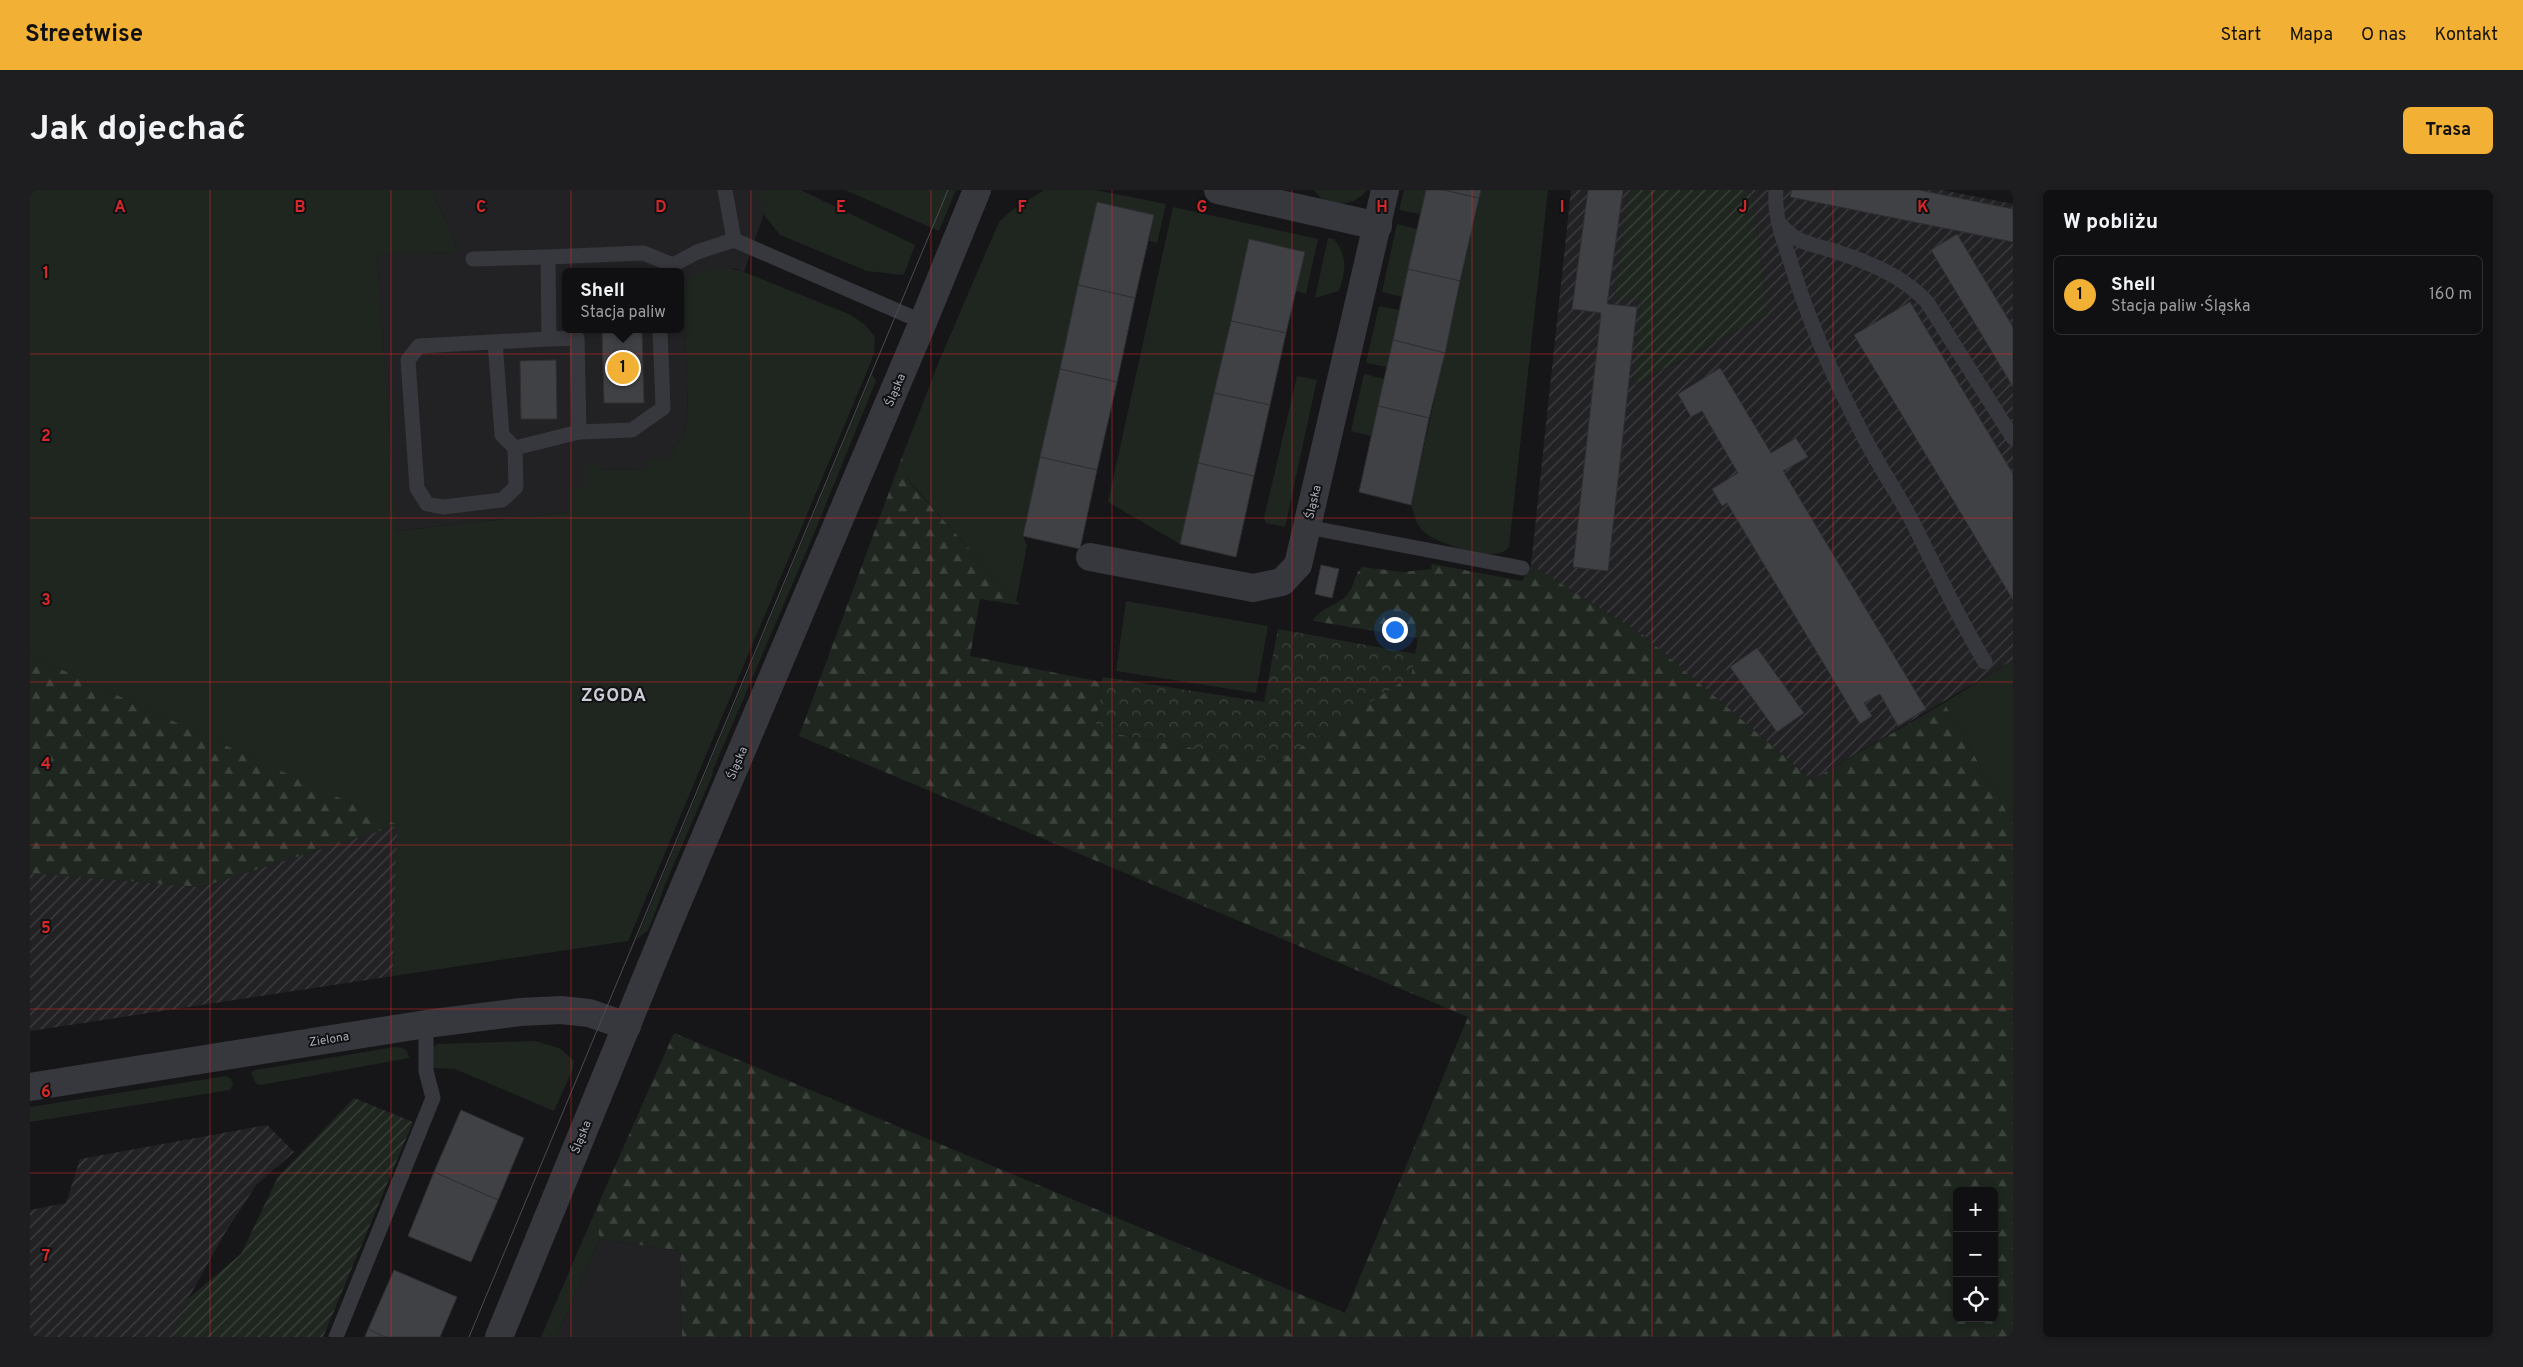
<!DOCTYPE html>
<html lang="pl">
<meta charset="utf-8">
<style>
body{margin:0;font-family:Overpass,sans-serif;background:#1e1e20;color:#f1f3f6}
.controls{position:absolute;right:15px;bottom:15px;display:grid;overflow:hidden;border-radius:8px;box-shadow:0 2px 8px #0003}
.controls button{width:45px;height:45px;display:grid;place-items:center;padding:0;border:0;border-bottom:1px solid #303032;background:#101012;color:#f1f3f6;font:25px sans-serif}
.you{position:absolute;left:1364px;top:439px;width:18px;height:18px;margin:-12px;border:4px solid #fff;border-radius:50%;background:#1a73e8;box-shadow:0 0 0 8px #1a73e833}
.badge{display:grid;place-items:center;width:32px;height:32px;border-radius:50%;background:#f2b134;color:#111;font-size:16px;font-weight:700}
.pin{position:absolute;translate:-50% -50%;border:2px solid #fff;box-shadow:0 1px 5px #0006}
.popup{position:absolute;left:532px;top:78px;width:122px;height:65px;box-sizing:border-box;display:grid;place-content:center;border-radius:8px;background:#101012;filter:drop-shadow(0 1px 4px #0005);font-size:16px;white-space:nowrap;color:#9c9d9f}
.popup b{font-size:19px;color:#f1f3f6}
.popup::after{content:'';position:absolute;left:50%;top:100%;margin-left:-10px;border:10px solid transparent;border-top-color:#101012}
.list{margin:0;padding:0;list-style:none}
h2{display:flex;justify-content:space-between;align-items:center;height:65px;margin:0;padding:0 20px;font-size:21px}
h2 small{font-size:16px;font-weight:400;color:#9c9d9f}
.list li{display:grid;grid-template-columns:32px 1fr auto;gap:15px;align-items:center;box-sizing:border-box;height:80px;margin:0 10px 10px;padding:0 10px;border:1px solid #303032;border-radius:8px}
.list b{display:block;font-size:19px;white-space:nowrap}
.list p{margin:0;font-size:16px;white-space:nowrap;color:#9c9d9f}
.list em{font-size:16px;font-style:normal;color:#9c9d9f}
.icon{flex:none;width:28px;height:28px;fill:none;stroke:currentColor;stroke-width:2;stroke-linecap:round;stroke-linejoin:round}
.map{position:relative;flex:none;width:1983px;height:1147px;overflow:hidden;border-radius:8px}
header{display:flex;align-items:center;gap:30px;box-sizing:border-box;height:70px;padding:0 25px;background:#f2b134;color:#111}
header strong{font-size:24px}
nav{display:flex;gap:28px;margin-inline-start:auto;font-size:18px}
.intro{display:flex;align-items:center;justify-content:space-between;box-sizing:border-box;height:120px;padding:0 30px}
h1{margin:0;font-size:35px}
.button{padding:12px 22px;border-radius:8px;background:#f2b134;color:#111;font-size:18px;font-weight:700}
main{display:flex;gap:30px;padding:0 30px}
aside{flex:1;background:#101012;border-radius:8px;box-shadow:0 2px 8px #0003}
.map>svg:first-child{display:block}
.built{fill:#222225;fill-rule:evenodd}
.industrial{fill:url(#industrial-furrows)}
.grass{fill:#1e261f}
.forest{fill:url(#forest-firs);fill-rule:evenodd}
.park{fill:url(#park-crowns)}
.garden{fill:url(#garden-furrows)}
.building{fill:#404145;stroke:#303034}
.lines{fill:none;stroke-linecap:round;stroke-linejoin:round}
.service{stroke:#37383d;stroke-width:15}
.minor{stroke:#37383d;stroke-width:28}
.tertiary{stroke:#37383d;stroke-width:28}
.tram{stroke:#4a4c52;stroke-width:1}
.grid{fill:none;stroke:#d62828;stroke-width:1;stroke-opacity:0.55}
.labels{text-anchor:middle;stroke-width:4;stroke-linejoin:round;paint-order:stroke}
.street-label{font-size:12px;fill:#a8adb8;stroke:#111113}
.district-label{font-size:18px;font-weight:bold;letter-spacing:1px;fill:#c9ccd4;stroke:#111113}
.grid-label{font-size:16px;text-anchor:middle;font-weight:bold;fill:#d62828;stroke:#111113;stroke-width:4;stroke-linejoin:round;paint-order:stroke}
</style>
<header>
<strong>Streetwise</strong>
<nav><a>Start</a><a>Mapa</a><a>O nas</a><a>Kontakt</a></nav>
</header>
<div class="intro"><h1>Jak dojechać</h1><a class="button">Trasa</a></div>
<main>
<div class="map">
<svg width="1983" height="1147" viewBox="0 0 1983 1147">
<defs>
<pattern id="industrial-furrows" width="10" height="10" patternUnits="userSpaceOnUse" patternTransform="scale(1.25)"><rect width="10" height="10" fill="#222225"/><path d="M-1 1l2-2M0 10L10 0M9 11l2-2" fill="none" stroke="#3f3f43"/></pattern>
<pattern id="forest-firs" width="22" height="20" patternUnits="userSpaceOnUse" patternTransform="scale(1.25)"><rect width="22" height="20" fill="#1e261f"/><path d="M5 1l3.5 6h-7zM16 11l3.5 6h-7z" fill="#3c433d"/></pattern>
<pattern id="park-crowns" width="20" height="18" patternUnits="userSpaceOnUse" patternTransform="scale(1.25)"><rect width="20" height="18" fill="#1e261f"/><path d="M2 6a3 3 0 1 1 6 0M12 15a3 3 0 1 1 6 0" fill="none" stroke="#3c433d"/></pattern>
<pattern id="garden-furrows" width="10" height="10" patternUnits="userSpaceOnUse" patternTransform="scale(1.25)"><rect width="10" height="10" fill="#1e261f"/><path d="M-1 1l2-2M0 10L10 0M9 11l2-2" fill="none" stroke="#3c433d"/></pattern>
</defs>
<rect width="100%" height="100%" fill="#161618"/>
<g class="built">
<path d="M402,0H742L714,82L704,78L654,102L658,223L655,241L637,269L619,279L570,280L539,322L365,341L347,63L429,62ZM536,82H650V139H536Z"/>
<polygon points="570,1049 650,1061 652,1147 526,1147"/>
</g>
<g class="industrial">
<polygon points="1541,0 1599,0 1585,108 1611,109 1605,195 1738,124 1721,0 1912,0 1983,14 1983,470 1782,590 1613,445 1501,375"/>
<polygon points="368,635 363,786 0,841 0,683 171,697"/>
<polygon points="237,935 264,962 227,994 195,1043 158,1109 142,1147 0,1147 0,1020 36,1013 50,969"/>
</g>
<g class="grass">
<path d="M0,0H402L429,62L347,64L366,341L538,322V299L555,298V272H570V280L618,279V271L637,269L655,241L658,223L654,102C661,75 691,74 714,82L821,125L835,135L845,147L844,163L838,179L598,751L363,786L367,635L0,465Z"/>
<polygon points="727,0 771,0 885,55 875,82 873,85 837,81 750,45 734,25"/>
<polygon points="815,0 926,0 909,41"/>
<polygon points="1014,0 1065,0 1136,14 1127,53 1119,51 1124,25 1067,12 993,346 997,356 986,411 880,292 874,279 872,267 910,169 969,32 981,21"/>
<path d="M1284,0H1337C1326,14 1311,15 1295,13Z"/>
<polygon points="1374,0 1396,0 1390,24 1369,20"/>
<path d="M1451,0H1518L1479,357C1477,359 1474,362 1470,363C1453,368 1404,353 1392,340C1386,333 1384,324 1381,315Z"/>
<polygon points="1143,17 1288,49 1276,104 1266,101 1275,62 1219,49 1150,354 1078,312"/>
<polygon points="1367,34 1387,39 1372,107 1352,102"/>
<path d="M1298,48L1304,49C1318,68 1316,79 1309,101L1285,108Z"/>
<polygon points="1349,116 1369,120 1357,177 1336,173"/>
<polygon points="842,184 846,191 783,346 683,580 682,586 634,697 622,731 618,740 606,750"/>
<polygon points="1334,184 1355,189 1341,246 1321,241"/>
<polygon points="1267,186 1287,190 1255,337 1236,333 1234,328"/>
<polygon points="1096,411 1238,436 1226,503 1086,481"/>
<polygon points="1983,470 1983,633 1914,513"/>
<polygon points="506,851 531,859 544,871 543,879 524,921 425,879 403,878 402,858 407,854"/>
<path d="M365,857C374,858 378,859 379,868L231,895L226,894L221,883L225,880Z"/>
<polygon points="196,886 201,889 203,895 200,900 0,932 0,917"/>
<polygon points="567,1017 566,1032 570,1049 526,1147 511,1147"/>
</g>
<g class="forest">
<path d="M872,267L874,279L880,293L990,415L950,409L940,466L1072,492L1065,540L1246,573L1381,485L1388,448L1283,431C1292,416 1306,417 1317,405C1325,396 1323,385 1332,377L1373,382L1401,379L1402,374L1492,391L1501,375L1613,445L1782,590L1914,513L1983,633V1147H652L650,1061L570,1049L566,1032L567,1017L644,843L1315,1123L1438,827L769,546ZM1927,1001H1964V1128H1927Z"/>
<polygon points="0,465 368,635 171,697 0,683"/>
</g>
<polygon class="park" points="1248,439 1386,464 1381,486 1246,573 1065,540 1073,487 1234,512"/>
<g class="garden">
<polygon points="1599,0 1721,0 1738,124 1604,195 1611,110 1585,108"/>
<polygon points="324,908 383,932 293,1147 142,1147 158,1109 211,1064 248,987"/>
</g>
<g class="building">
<polygon points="1396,0 1414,0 1449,8 1430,91 1378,79"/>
<polygon points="1414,0 1451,0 1449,8"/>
<polygon points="1558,0 1593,0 1577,114 1607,117 1578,381 1543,377 1571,123 1542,119"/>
<polygon points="1762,0 1889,0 1983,19 1983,52 1760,7"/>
<polygon points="1067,12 1124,25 1105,108 1048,95"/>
<polygon points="1927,44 1983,137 1983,197 1901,60"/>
<polygon points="1219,49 1275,62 1256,143 1201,131"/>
<polygon points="1378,79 1430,91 1415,163 1363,150"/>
<polygon points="1048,95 1105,108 1087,192 1030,179"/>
<polygon points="1880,112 1983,284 1983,410 1824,145"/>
<polygon points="1201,131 1256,143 1240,215 1184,203"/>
<polygon points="612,142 614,213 574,213 572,143"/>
<polygon points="1363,150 1415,163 1399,228 1348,216"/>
<polygon points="526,170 527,229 491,229 490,171"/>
<polygon points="1690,178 1741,263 1766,248 1778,267 1753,281 1896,519 1868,536 1850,504 1834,513 1842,526 1830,534 1697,313 1692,316 1682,299 1708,283 1672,221 1661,227 1648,204"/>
<polygon points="1030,179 1087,192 1067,280 1010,267"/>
<polygon points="1184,203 1240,215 1224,286 1168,273"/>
<polygon points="1348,216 1399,228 1381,315 1329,302"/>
<polygon points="1010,267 1067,280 1050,359 993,346"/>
<polygon points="1168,273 1224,286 1206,367 1150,354"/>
<polygon points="1291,375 1309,379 1302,408 1285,404"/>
<polygon points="1727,458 1774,523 1747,542 1700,477"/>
<polygon points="431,920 494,948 468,1010 404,982"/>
<polygon points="404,982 468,1010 441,1072 378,1046"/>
<polygon points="364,1080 427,1107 410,1147 355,1147 338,1139"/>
<polygon points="338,1139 355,1147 335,1147"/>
</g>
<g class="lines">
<g class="service">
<polyline points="695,0 704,50 893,132"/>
<path d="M1746,0C1744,24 1752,47 1760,70C1778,130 1804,189 1833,245C1847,273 1865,299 1880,327C1905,376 1926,425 1955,472"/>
<path d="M1750,34C1765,53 1782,54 1804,61C1838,72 1872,85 1897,112L1983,248"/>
<polyline points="443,69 518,67"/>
<polyline points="641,82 643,75 667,62 704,50"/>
<polyline points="630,139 633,218 602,240 549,242 547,148 519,149 518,67 613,63 643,75"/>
<polyline points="519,149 389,156 378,170 387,298 397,314 413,317 472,310 486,297 485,258 549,242"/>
<polyline points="465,152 472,245 485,258"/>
<polyline points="1277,337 1492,378"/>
<polyline points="306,1147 403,908 396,881 396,834"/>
</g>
<g class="minor">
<polyline points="1188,0 1348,36"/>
<polyline points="1060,367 1223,398 1252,392 1268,375 1355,0"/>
<polyline points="0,897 396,834 490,822 531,820 559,823 597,836"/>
</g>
<polyline class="tertiary" points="469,1147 637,737 893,132 947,0"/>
<polyline class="tram" points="439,1147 918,0"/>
</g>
<path class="grid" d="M180,0V1147M361,0V1147M541,0V1147M721,0V1147M901,0V1147M1082,0V1147M1262,0V1147M1442,0V1147M1622,0V1147M1803,0V1147M0,164H1983M0,328H1983M0,492H1983M0,655H1983M0,819H1983M0,983H1983"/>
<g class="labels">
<g class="street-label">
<text transform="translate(865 200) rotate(-67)" y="4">Śląska</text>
<text transform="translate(1283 312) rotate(-77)" y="4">Śląska</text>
<text transform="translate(707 573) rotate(-67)" y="4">Śląska</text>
<text transform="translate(299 849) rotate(-9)" y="4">Zielona</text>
<text transform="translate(551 947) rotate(-68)" y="4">Śląska</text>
</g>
<g class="district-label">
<text x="584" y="511">ZGODA</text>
</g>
</g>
<g class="grid-label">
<text x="90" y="22">A</text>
<text x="270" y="22">B</text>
<text x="451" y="22">C</text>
<text x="631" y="22">D</text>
<text x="811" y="22">E</text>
<text x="992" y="22">F</text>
<text x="1172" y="22">G</text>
<text x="1352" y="22">H</text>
<text x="1532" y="22">I</text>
<text x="1713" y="22">J</text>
<text x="1893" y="22">K</text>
<text x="16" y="88">1</text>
<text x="16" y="251">2</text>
<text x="16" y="415">3</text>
<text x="16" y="579">4</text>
<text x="16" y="743">5</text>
<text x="16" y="907">6</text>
<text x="16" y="1071">7</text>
</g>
</svg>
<div class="controls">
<button>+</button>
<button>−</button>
<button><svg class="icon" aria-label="locate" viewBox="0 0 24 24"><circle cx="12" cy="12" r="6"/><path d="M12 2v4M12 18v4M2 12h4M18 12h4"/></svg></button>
</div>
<div class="you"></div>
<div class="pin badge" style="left:593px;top:178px">1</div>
<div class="popup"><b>Shell</b>Stacja paliw</div>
</div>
<aside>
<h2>W pobliżu<small></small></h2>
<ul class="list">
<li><span class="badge">1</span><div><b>Shell</b><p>Stacja paliw · Śląska</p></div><em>160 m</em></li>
</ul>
</aside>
</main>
